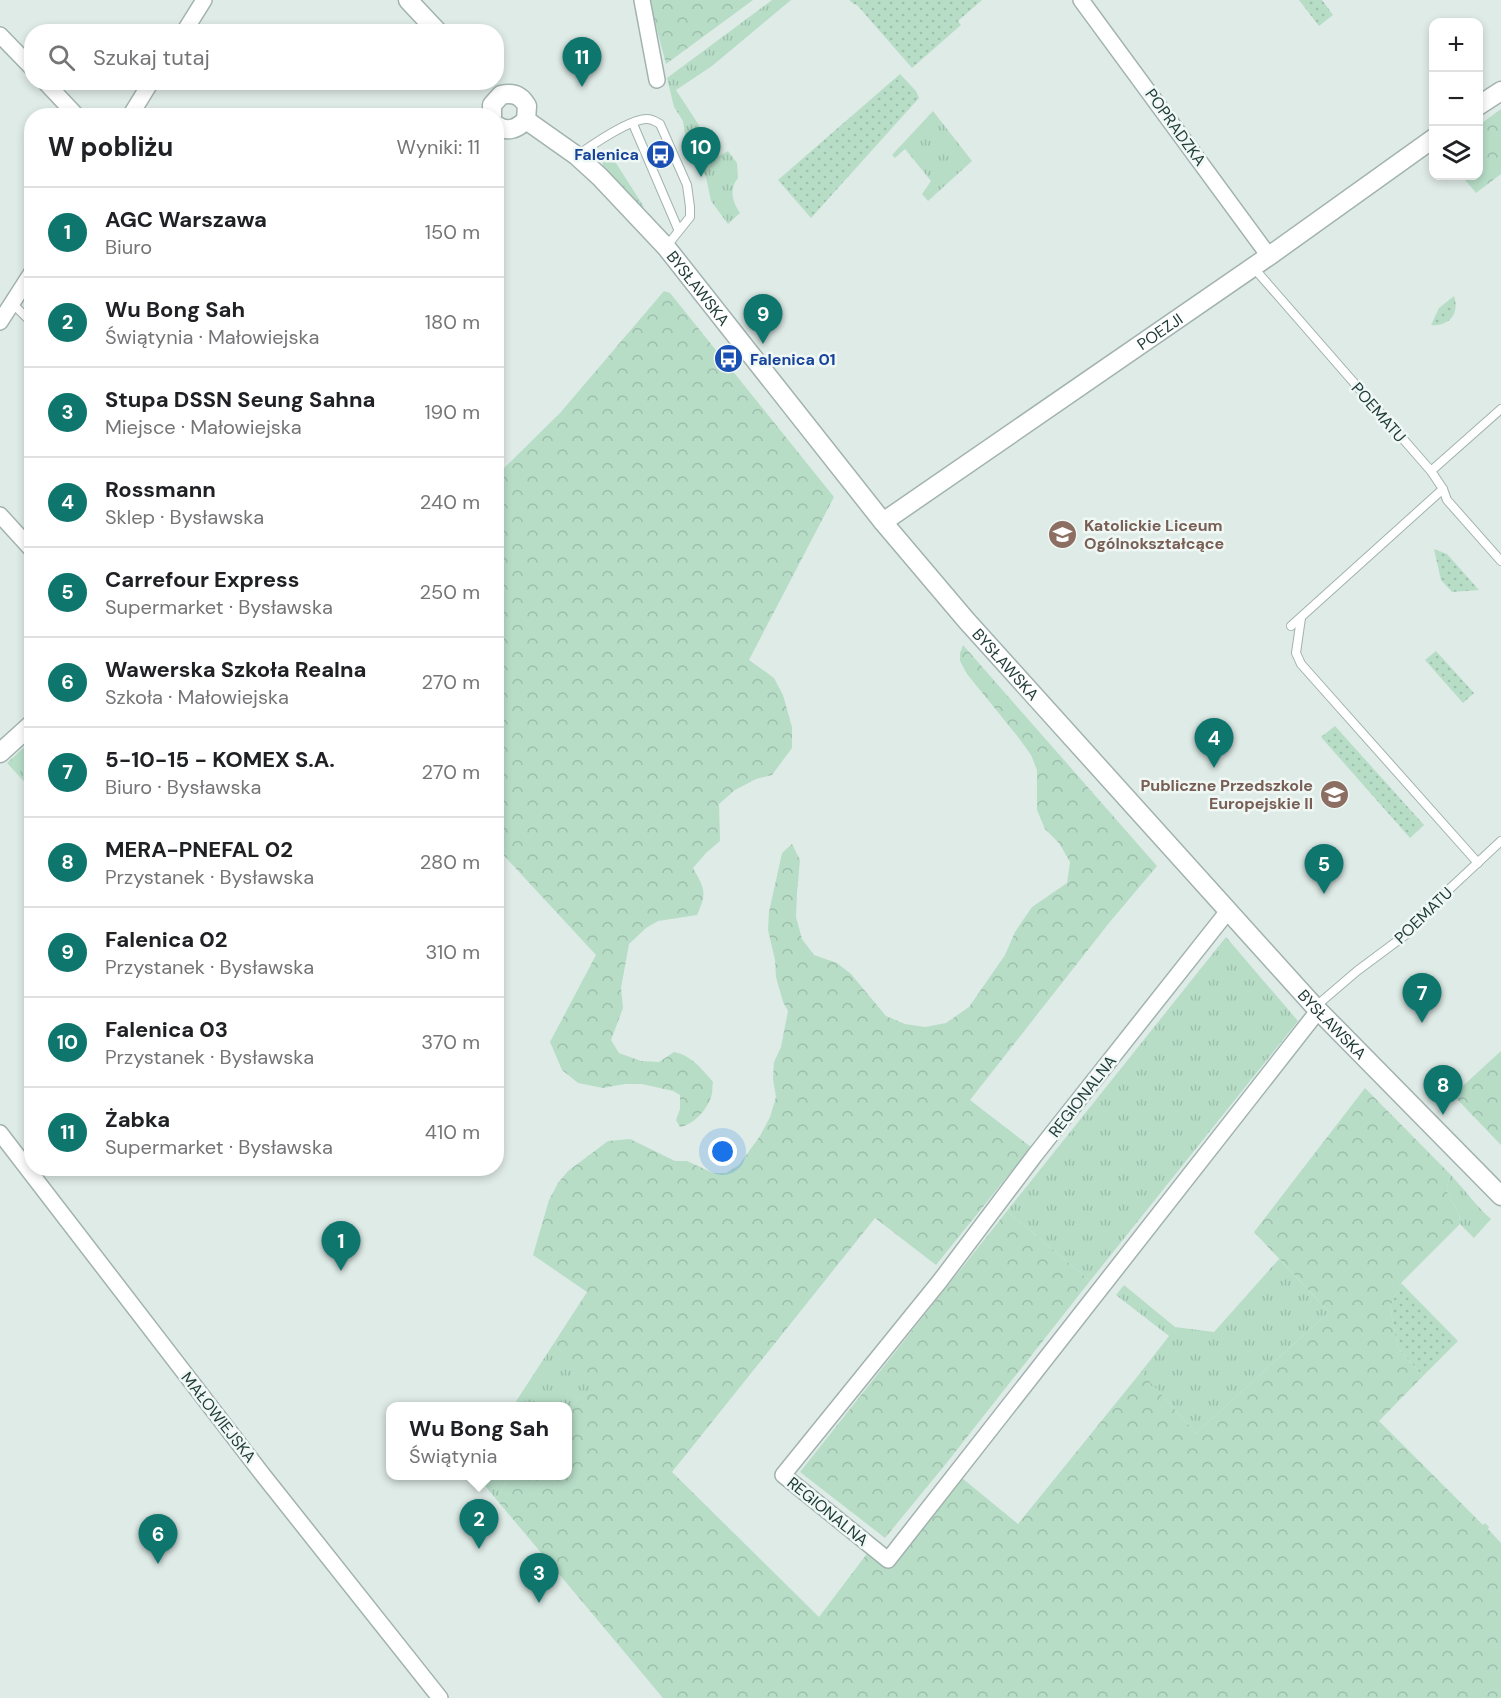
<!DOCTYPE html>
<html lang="pl">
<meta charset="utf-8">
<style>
body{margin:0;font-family:"DM Sans",sans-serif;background:#f2f2f2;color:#202124}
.controls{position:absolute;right:18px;top:18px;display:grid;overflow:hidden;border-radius:12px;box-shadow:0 3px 9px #0003}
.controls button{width:54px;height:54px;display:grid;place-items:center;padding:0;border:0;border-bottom:2px solid #e0e0e0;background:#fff;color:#202124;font:30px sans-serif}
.you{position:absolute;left:723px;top:1152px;width:21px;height:21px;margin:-15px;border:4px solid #fff;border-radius:50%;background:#1a73e8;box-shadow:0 0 0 9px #1a73e833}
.badge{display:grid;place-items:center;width:39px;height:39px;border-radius:50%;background:#0f766e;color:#fff;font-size:20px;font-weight:700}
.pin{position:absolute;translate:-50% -50px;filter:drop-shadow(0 2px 3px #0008)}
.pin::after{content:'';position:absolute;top:32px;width:21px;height:18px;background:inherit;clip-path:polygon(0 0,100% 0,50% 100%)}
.popup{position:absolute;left:386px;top:1402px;width:186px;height:78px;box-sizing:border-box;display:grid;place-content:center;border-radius:12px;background:#fff;filter:drop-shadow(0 2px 4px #0005);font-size:20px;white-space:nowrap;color:#757577}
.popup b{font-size:22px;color:#202124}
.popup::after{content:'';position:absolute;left:50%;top:100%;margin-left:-12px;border:12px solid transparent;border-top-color:#fff}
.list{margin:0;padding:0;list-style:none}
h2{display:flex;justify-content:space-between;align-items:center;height:78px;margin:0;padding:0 24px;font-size:26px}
h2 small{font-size:20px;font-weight:400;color:#757577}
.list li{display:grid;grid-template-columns:39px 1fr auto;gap:18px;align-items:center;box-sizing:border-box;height:90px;padding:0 24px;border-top:2px solid #e0e0e0}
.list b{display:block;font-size:22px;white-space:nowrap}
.list p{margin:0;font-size:20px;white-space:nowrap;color:#757577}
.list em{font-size:20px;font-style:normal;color:#757577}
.icon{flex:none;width:33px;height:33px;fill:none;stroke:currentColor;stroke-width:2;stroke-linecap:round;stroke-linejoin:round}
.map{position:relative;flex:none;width:1501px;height:1698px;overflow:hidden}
.search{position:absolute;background:#fff;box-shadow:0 3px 9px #0003;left:24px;top:24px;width:480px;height:66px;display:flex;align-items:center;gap:15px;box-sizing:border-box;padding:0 21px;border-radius:24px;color:#757577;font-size:22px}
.panel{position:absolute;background:#fff;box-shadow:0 3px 9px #0003;left:24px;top:108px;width:480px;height:1068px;border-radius:24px}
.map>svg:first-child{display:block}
.grass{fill:url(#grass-tufts)}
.forest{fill:url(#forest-crowns)}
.park{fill:url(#park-dots)}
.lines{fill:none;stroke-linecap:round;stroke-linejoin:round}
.service-casing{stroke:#a2b3af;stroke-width:10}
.minor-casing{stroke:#a2b3af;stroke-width:18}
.tertiary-casing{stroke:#a2b3af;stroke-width:21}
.service{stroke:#fff;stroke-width:8}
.minor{stroke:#fff;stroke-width:15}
.tertiary{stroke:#fff;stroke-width:18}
.labels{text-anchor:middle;stroke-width:5;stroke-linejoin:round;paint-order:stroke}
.street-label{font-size:16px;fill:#203c38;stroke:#f0f8f5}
.transit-label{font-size:16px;font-weight:bold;fill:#164399;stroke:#f0f8f5;text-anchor:end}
.education-label{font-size:16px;font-weight:bold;fill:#785e54;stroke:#f0f8f5;text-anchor:start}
</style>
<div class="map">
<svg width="1501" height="1698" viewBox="0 0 1501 1698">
<defs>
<pattern id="grass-tufts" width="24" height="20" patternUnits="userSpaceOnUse" patternTransform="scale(1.5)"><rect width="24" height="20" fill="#b7ddc7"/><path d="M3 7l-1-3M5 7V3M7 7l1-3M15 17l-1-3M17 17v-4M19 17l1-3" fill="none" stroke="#9dbfac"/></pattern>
<pattern id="forest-crowns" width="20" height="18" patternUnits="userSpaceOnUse" patternTransform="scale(1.5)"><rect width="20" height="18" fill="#b7ddc7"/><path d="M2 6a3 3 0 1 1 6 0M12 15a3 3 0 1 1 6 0" fill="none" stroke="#9dbfac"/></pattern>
<pattern id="park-dots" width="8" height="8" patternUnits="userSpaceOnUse" patternTransform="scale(1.5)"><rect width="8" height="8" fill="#b7ddc7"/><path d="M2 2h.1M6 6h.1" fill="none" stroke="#9dbfac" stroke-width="1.8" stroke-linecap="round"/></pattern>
</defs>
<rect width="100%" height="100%" fill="#dfebe7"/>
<g class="grass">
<path d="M772,0H791L712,66L676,90L719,156L728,151L737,163L738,178C729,189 732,201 740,213L728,224L711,201L706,177L685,134L683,121L674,107L667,78Z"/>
<polygon points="933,111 972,161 928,201 922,194 931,181 905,149 895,158 892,155"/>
<polygon points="605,152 614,160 644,207 642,208 603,166 602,159"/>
<polygon points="31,741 31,789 7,763"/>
<polygon points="1226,937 1298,1021 1090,1281 1007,1211"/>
<path d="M1451,1175C1465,1190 1476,1206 1491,1219L1474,1238L1460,1224C1461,1201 1438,1199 1451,1175Z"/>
<polygon points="1279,1259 1329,1312 1196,1433 1141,1372 1169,1336 1116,1295 1124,1285 1175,1327 1214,1332"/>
<polygon points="554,1343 595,1389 577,1401 568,1413 568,1406 513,1406"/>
<polygon points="477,1476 510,1476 496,1499"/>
</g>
<g class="forest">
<polygon points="649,0 753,0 666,64"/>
<polygon points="1501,109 1501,174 1476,193 1462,176 1478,176 1479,125"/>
<path d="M664,291L670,293L834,497L749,660L774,678L783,695L792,727V748L772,775L756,779L735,790L719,804L720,841L706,853L693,868C705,889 707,893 697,915L658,921L646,928L629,944L621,988L623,1008L611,1040L619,1053L641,1061L659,1062L674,1052C691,1055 702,1069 713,1082C712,1086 713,1093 711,1097C707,1110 693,1125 680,1127L676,1120L680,1109V1095L673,1091L642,1084H625L603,1088L578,1083L562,1070L550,1042L596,955L496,847L497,475L560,413Z"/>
<path d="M963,645L1157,866L1109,923L970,1100L1031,1147L936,1265L875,1218L672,1472L819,1617L869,1551L889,1567L962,1478L1018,1524L1141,1372L1196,1433L1329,1312L1254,1232L1365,1088L1451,1175C1438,1199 1461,1201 1460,1224L1401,1283L1390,1307L1398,1348L1423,1376L1379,1421L1483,1525L1485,1523L1489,1527L1488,1529L1501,1543V1698H663L496,1499L510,1476H568V1413L577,1401L594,1389L554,1343L587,1292L533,1255L549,1200L558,1183L568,1171L608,1141L630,1139L675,1161H687L713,1173H726L739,1165L760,1136L770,1117L776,1097L773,1079L774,1062L781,1047L788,1011L783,1002L776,977L775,960L768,930L769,912L782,853L792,844L800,860L797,893L796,917L802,939L814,955L837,963L851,974L886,1016L905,1024L925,1027L946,1023L969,1007L1005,955L1015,932L1032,907L1067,883L1070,862L1059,843L1045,829L1037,810V770L1031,755L1018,737L967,674L960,661V653Z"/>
<polygon points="1501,1051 1501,1145 1453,1095"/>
<polygon points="1007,1211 1090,1281 945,1465 885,1538 800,1472"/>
</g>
<g class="park">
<polygon points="849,0 982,0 958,21 961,25 912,68 857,5 854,4"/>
<polygon points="1299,0 1322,0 1333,15 1319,26"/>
<polygon points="900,74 916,91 919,98 811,218 778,180"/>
<path d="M1454,296C1460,313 1449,327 1431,325L1439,308Z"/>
<polygon points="1434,549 1447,554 1479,590 1452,592 1441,580"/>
<polygon points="1436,651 1474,693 1463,703 1425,660"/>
<polygon points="1335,726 1424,825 1410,838 1321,737"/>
<polygon points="1401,1283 1458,1341 1423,1376 1398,1348 1390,1307"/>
</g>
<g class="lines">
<defs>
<g id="service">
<polyline points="633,124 678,229"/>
<path d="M578,155C592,145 630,119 647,119C652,119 655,121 660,124L687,185L690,207V217L666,247"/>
<polyline points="1253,267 1431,471 1443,489 1447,500 1501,561"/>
<polyline points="12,303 32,323"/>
<polyline points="1431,471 1501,409"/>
<polyline points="1301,618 1296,653 1301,664 1478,863"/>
<polyline points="1291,626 1443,489"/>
<polyline points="1315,1007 1357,971 1408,933 1428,909 1501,841"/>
</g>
<g id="minor">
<polyline points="642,0 657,80"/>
<polyline points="1081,0 1269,256"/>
<polyline points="184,32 204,0"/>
<polyline points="0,35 32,68"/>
<polyline points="45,82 77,116"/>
<polyline points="130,116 151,82"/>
<polyline points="0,322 32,272"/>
<polyline points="0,515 32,550"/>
<polyline points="1228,911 1035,1155 940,1281 783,1475 888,1560 1318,1011"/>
<polyline points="0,1133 263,1475 440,1698"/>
</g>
<g id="tertiary">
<polyline points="408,0 438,32"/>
<polyline points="1478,106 1501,91"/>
<path d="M492,116V105L501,95C513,92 521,95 527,106L526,120C517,129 507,133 496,125"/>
<path id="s1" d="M526,120L577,156L600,177L666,247L883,522L966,620L1315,1007L1501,1196"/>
<path id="s2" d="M883,522L1269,256L1434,138"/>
<polyline points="0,753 32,724"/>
</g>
</defs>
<use href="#service" class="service-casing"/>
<use href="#minor" class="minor-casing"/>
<use href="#tertiary" class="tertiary-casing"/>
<use href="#service" class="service"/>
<use href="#minor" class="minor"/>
<use href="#tertiary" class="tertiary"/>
</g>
<defs>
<symbol id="bus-disc" viewBox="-11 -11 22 22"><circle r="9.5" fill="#1a4fb4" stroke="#f0f8f5"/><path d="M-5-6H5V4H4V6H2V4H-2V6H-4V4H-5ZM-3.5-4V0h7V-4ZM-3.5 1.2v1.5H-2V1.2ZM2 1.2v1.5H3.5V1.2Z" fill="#fff"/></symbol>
<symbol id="school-disc" viewBox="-11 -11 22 22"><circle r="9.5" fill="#8d6e63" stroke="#f0f8f5"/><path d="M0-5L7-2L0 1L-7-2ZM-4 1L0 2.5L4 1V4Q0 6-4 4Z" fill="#fff"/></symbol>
</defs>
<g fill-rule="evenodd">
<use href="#bus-disc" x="644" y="138" width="33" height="33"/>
<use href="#bus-disc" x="712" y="342" width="33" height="33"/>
<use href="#school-disc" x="1046" y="518" width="33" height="33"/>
<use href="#school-disc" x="1318" y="778" width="33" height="33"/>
</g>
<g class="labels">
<g class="street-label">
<text transform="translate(1176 127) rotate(54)" y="6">POPRADZKA</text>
<text dy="6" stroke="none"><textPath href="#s1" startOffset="242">BYSŁAWSKA</textPath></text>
<text dy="6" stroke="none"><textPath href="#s2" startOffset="336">POEZJI</textPath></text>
<text transform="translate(1379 412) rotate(49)" y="6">POEMATU</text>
<text dy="6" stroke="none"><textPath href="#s1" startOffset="728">BYSŁAWSKA</textPath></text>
<text transform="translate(1423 915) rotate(-44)" y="6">POEMATU</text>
<text dy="6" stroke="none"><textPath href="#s1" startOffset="1214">BYSŁAWSKA</textPath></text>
<text transform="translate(1082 1096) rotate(-52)" y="6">REGIONALNA</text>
<text transform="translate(219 1417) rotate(52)" y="6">MAŁOWIEJSKA</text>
<text transform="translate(828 1511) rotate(39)" y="6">REGIONALNA</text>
</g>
<g class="transit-label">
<text x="639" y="160">Falenica</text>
<text x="750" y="365" text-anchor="start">Falenica 01</text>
</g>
<g class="education-label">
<text x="1084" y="531">Katolickie Liceum<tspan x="1084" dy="18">Ogólnokształcące</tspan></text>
<text x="1313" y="791" text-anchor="end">Publiczne Przedszkole<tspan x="1313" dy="18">Europejskie II</tspan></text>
</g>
</g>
</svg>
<div class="controls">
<button>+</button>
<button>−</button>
<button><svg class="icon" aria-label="layers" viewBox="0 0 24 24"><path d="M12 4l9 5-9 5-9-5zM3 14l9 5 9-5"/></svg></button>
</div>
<div class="you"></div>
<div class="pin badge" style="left:341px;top:1271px">1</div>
<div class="pin badge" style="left:479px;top:1549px">2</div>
<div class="popup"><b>Wu Bong Sah</b>Świątynia</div>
<div class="pin badge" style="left:539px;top:1603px">3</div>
<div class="pin badge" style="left:1214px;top:768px">4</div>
<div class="pin badge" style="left:1324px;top:894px">5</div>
<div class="pin badge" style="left:158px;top:1564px">6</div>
<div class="pin badge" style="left:1422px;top:1023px">7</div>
<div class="pin badge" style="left:1443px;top:1115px">8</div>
<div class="pin badge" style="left:763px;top:344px">9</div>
<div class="pin badge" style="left:701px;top:177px">10</div>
<div class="pin badge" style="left:582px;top:87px">11</div>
<div class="search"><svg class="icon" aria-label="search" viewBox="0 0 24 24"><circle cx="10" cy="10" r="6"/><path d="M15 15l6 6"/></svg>Szukaj tutaj</div>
<section class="panel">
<h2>W pobliżu<small>Wyniki: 11</small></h2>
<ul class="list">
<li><span class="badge">1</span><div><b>AGC Warszawa</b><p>Biuro</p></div><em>150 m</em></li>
<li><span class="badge">2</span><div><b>Wu Bong Sah</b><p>Świątynia · Małowiejska</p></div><em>180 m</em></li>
<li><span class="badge">3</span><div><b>Stupa DSSN Seung Sahna</b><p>Miejsce · Małowiejska</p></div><em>190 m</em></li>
<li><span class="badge">4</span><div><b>Rossmann</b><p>Sklep · Bysławska</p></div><em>240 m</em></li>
<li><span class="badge">5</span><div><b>Carrefour Express</b><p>Supermarket · Bysławska</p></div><em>250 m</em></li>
<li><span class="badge">6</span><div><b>Wawerska Szkoła Realna</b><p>Szkoła · Małowiejska</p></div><em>270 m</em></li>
<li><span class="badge">7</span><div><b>5-10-15 - KOMEX S.A.</b><p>Biuro · Bysławska</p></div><em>270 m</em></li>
<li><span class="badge">8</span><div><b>MERA-PNEFAL 02</b><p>Przystanek · Bysławska</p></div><em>280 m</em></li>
<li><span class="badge">9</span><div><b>Falenica 02</b><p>Przystanek · Bysławska</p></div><em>310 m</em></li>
<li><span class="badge">10</span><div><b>Falenica 03</b><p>Przystanek · Bysławska</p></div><em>370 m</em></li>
<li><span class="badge">11</span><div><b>Żabka</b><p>Supermarket · Bysławska</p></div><em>410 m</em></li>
</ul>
</section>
</div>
